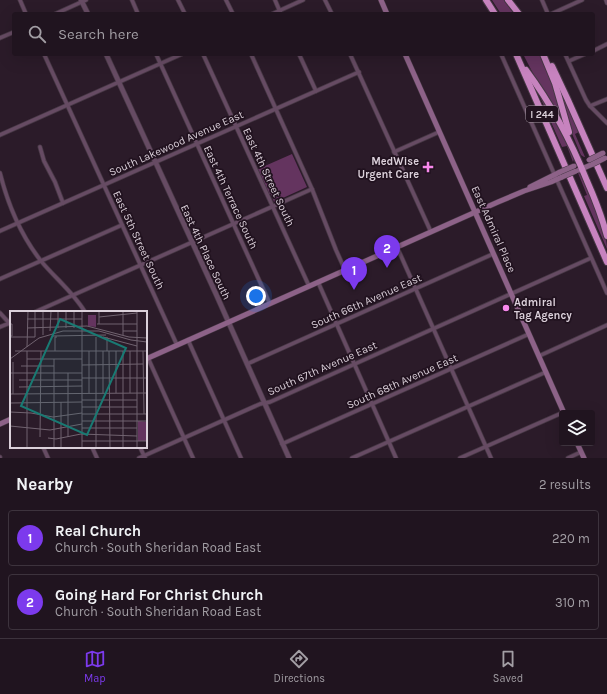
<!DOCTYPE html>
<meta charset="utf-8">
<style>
body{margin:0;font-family:Karla,sans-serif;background:#281d28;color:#f1f3f6}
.controls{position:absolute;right:12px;bottom:12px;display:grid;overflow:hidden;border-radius:4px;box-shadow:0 4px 16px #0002}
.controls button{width:36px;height:36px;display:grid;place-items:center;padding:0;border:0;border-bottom:1px solid #3d333d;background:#20141f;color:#f1f3f6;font:20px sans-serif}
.you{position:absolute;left:256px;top:296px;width:14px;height:14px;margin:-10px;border:3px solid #fff;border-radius:50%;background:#1a73e8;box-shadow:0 0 0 6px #1a73e833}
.badge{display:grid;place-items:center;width:26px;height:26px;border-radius:50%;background:#7c3aed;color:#fff;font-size:13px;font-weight:700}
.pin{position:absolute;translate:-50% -33px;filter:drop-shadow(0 1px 2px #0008)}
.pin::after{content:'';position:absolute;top:21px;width:14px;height:12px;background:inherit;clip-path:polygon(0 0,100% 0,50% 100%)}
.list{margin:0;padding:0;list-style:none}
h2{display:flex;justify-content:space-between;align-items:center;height:52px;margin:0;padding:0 16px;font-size:17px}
h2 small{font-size:13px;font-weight:400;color:#a29ea4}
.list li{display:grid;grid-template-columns:26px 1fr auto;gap:12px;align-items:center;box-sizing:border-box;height:56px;margin:0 8px 8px;padding:0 8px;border:1px solid #3d333d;border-radius:4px}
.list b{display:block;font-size:15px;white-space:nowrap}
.list p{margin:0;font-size:13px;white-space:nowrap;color:#a29ea4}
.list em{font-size:13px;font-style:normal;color:#a29ea4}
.icon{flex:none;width:22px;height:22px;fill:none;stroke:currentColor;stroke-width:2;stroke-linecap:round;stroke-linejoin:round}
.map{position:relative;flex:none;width:607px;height:458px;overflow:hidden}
.search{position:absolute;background:#20141f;box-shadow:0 4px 16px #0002;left:12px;right:12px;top:12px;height:44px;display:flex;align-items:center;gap:10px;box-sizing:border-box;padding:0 14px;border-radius:4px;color:#a29ea4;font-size:15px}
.sheet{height:180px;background:#20141f}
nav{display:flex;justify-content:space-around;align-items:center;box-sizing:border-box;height:56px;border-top:1px solid #3d333d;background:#20141f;font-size:11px;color:#a29ea4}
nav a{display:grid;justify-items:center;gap:2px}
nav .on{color:#7c3aed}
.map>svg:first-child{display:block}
.grass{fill:#64345f}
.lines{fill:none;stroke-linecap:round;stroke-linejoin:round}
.minor-casing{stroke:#473845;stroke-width:5}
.tertiary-casing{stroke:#473845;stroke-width:6}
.secondary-casing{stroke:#473845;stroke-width:6}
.motorway-casing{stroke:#473845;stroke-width:8}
.minor{stroke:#664b63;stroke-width:3.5}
.tertiary{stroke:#664b63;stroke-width:4.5}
.secondary{stroke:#8d6288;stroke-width:5}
.motorway{stroke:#c783bf;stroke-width:6}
.secondary-bridge-casing{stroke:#473845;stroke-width:6;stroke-linecap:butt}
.secondary-bridge{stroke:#8d6288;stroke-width:5}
.poi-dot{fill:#f788eb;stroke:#21121f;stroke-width:1.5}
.labels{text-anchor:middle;stroke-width:3.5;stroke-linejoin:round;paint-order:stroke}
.shield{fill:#21121f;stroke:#a397a2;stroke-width:1}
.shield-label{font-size:10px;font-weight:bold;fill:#dbd0da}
.street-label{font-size:11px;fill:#dbd0da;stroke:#21121f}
.poi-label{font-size:11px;font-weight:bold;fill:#dbd0da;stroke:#21121f;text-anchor:end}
.inset-road{fill:none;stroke:#716370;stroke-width:1}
.view{fill:#197a73;fill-opacity:0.15;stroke:#197a73;stroke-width:2}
.inset-edge{fill:none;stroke:#dbd0da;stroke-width:2}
</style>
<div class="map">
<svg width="607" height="458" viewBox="0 0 607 458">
<rect width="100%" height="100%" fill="#2b1b29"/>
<g class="grass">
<polygon points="492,0 504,0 514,14 501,14"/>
<polygon points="523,54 539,54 548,71 565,126 564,125 539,85"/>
<polygon points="557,83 579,132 575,134 585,157 584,157 581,155 568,124"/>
<polygon points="537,90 558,123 574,159 573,162 567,146 562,147"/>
<polygon points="292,154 307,187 274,202 271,194 269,194 258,169"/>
<path d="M578,173L581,174C591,196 607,225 607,249L584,196L587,195Z"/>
</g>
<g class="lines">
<defs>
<g id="minor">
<polyline points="20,0 26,14"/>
<polyline points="132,0 138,14"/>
<polyline points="178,0 185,14"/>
<polyline points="226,0 233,14"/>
<polyline points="275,0 281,14"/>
<polyline points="325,0 332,14"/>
<polyline points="542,0 548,14"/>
<polyline points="606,0 607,3"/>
<polyline points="55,14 86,0"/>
<polyline points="272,14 303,0"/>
<polyline points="551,14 582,0"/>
<polyline points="0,38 14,32"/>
<polyline points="593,51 607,44"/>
<polyline points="44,54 177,345"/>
<polyline points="156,54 270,304"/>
<polyline points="203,54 309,286"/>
<polyline points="251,54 312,189 336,250 345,270"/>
<polyline points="299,54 316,91"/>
<polyline points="350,54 431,232"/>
<polyline points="501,54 607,293"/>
<polyline points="565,54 586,100 590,106 607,123"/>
<polyline points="569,61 585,54"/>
<polyline points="590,106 607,99"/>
<polyline points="0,135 182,54"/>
<polyline points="40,147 44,161 55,182 63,203"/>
<polyline points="394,152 439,132"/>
<path d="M0,173C8,205 20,234 41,261C55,278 73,292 85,312"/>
<polyline points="0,231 359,72"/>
<polyline points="397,247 491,458"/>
<polyline points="0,279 122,225"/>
<polyline points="318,282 396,458"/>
<polyline points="35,312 312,189"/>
<polyline points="0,313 11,325"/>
<polyline points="0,327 10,323"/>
<polyline points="188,340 241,458"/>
<polyline points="539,356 607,325"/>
<polyline points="148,358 193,458"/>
<polyline points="247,364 493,254"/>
<polyline points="282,444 529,334"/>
<polyline points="43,447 48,458"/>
<polyline points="92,447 97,458"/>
<polyline points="140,447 145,458"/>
<polyline points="0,457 0,458"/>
<polyline points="139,458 260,404 270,402 591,258"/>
<polyline points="352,458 546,372"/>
<polyline points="460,458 564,412"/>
<polyline points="568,458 581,452"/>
</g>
<g id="tertiary">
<polyline points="81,0 88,14"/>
<polyline points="106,54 216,294 289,458"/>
</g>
<g id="secondary">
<polyline points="381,0 387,14"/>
<polyline points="405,54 564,413"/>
<polyline points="579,170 593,164"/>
<polyline points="530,187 560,172"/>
<polyline points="146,359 498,202 524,191 551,182 562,177"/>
<polyline points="0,424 11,419"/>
<polyline points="577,443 584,458"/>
</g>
<g id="motorway">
<polyline points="486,0 495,14"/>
<polyline points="508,0 519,14"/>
<polyline points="516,54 607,262"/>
<polyline points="543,54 555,83 569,132"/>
<polyline points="552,66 568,100 607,188"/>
<path d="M526,70C552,105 571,141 587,181C595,199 602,217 607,236"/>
</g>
</defs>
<use href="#minor" class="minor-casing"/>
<use href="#tertiary" class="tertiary-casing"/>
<use href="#secondary" class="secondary-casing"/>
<use href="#motorway" class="motorway-casing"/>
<use href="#minor" class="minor"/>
<use href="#tertiary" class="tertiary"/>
<use href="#secondary" class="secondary"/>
<use href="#motorway" class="motorway"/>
<defs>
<g id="secondary-bridge">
<polyline points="589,160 603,153"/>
<polyline points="593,164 605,158"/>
<polyline points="560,172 574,166"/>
<polyline points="562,177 576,171"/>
</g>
</defs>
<use href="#secondary-bridge" class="secondary-bridge-casing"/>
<use href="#secondary-bridge" class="secondary-bridge"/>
</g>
<g class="poi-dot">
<path d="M426 161h4v4h4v4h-4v4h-4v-4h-4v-4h4z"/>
<circle cx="506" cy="308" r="4"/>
</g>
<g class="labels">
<rect class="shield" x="526" y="106" width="32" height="16" rx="3"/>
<g class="shield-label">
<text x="542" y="118">I 244</text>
</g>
<g class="street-label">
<text transform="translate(176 143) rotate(-24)" y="4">South Lakewood Avenue East</text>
<text transform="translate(269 177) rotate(65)" y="4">East 4th Street South</text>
<text transform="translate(231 197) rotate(65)" y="4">East 4th Terrace South</text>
<text transform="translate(494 229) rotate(66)" y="4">East Admiral Place</text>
<text transform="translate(139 240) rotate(65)" y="4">East 5th Street South</text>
<text transform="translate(206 252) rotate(65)" y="4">East 4th Place South</text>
<text transform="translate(366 301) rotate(-24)" y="4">South 66th Avenue East</text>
<text transform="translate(322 368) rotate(-24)" y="4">South 67th Avenue East</text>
<text transform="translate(402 381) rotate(-24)" y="4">South 68th Avenue East</text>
</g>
<g class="poi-label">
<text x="419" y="165">MedWise<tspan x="419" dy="13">Urgent Care</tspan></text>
<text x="514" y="306" text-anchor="start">Admiral<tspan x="514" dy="13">Tag Agency</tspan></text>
</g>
</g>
<g transform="translate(10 311)">
<rect width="137" height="137" fill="#2b1b29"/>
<path d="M78,4H86V16L78,15Z" fill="#64345f"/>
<path d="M128,110L137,111V130H128Z" fill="#64345f"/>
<path class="inset-road" d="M56,0V17M89,0V13M113,0V24M127,0V137M89,6L127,2M17,8H72M0,13H2V25H0M87,13H127M17,17L77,15L119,26L137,27M48,17V0M64,17V0M40,20L41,0M113,20H127M33,24V0M43,25L96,24M0,26H25V0M93,26L127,35M97,26V40M17,36L18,0M5,40H137M45,40V26H47M79,40V82M99,40L100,137M106,40V82M113,40V137M120,40V82M133,40L134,103M0,48L29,27L53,20H89L121,29L137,31M17,48H72M3,51V83M72,54L133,53M11,55H44M0,62H72M72,67H137M9,69H72M9,76L72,75M93,82V40M0,83L137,82M72,89H127M0,92L72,91M72,96H127M0,101L21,102L43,106L72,102M72,103H137M72,110H137M0,115L40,119L72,113M72,117H127M30,126L31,40M58,126V62M38,127L46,128L71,123L127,125M72,130H137M17,137V40M44,137V48M51,137V91M72,137V0M86,137V26"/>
<path class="view" d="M50,8L116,37L77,124L11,95Z"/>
<rect width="137" height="137" class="inset-edge"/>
</g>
</svg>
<div class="controls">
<button><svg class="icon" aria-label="layers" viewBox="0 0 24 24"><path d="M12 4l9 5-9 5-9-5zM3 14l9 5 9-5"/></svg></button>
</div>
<div class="you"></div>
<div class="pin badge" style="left:354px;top:290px">1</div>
<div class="pin badge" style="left:387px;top:268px">2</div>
<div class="search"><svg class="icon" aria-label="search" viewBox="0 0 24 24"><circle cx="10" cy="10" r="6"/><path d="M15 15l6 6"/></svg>Search here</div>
</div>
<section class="sheet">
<h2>Nearby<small>2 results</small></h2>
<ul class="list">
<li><span class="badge">1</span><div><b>Real Church</b><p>Church · South Sheridan Road East</p></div><em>220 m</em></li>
<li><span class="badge">2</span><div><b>Going Hard For Christ Church</b><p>Church · South Sheridan Road East</p></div><em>310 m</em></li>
</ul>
</section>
<nav>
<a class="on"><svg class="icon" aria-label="map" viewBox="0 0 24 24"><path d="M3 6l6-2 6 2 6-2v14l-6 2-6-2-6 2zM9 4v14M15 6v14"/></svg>Map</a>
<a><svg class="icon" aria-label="directions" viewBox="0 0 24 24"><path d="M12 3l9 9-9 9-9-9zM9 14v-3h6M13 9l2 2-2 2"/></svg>Directions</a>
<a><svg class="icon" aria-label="saved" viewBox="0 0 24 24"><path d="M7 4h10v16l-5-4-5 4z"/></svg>Saved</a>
</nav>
